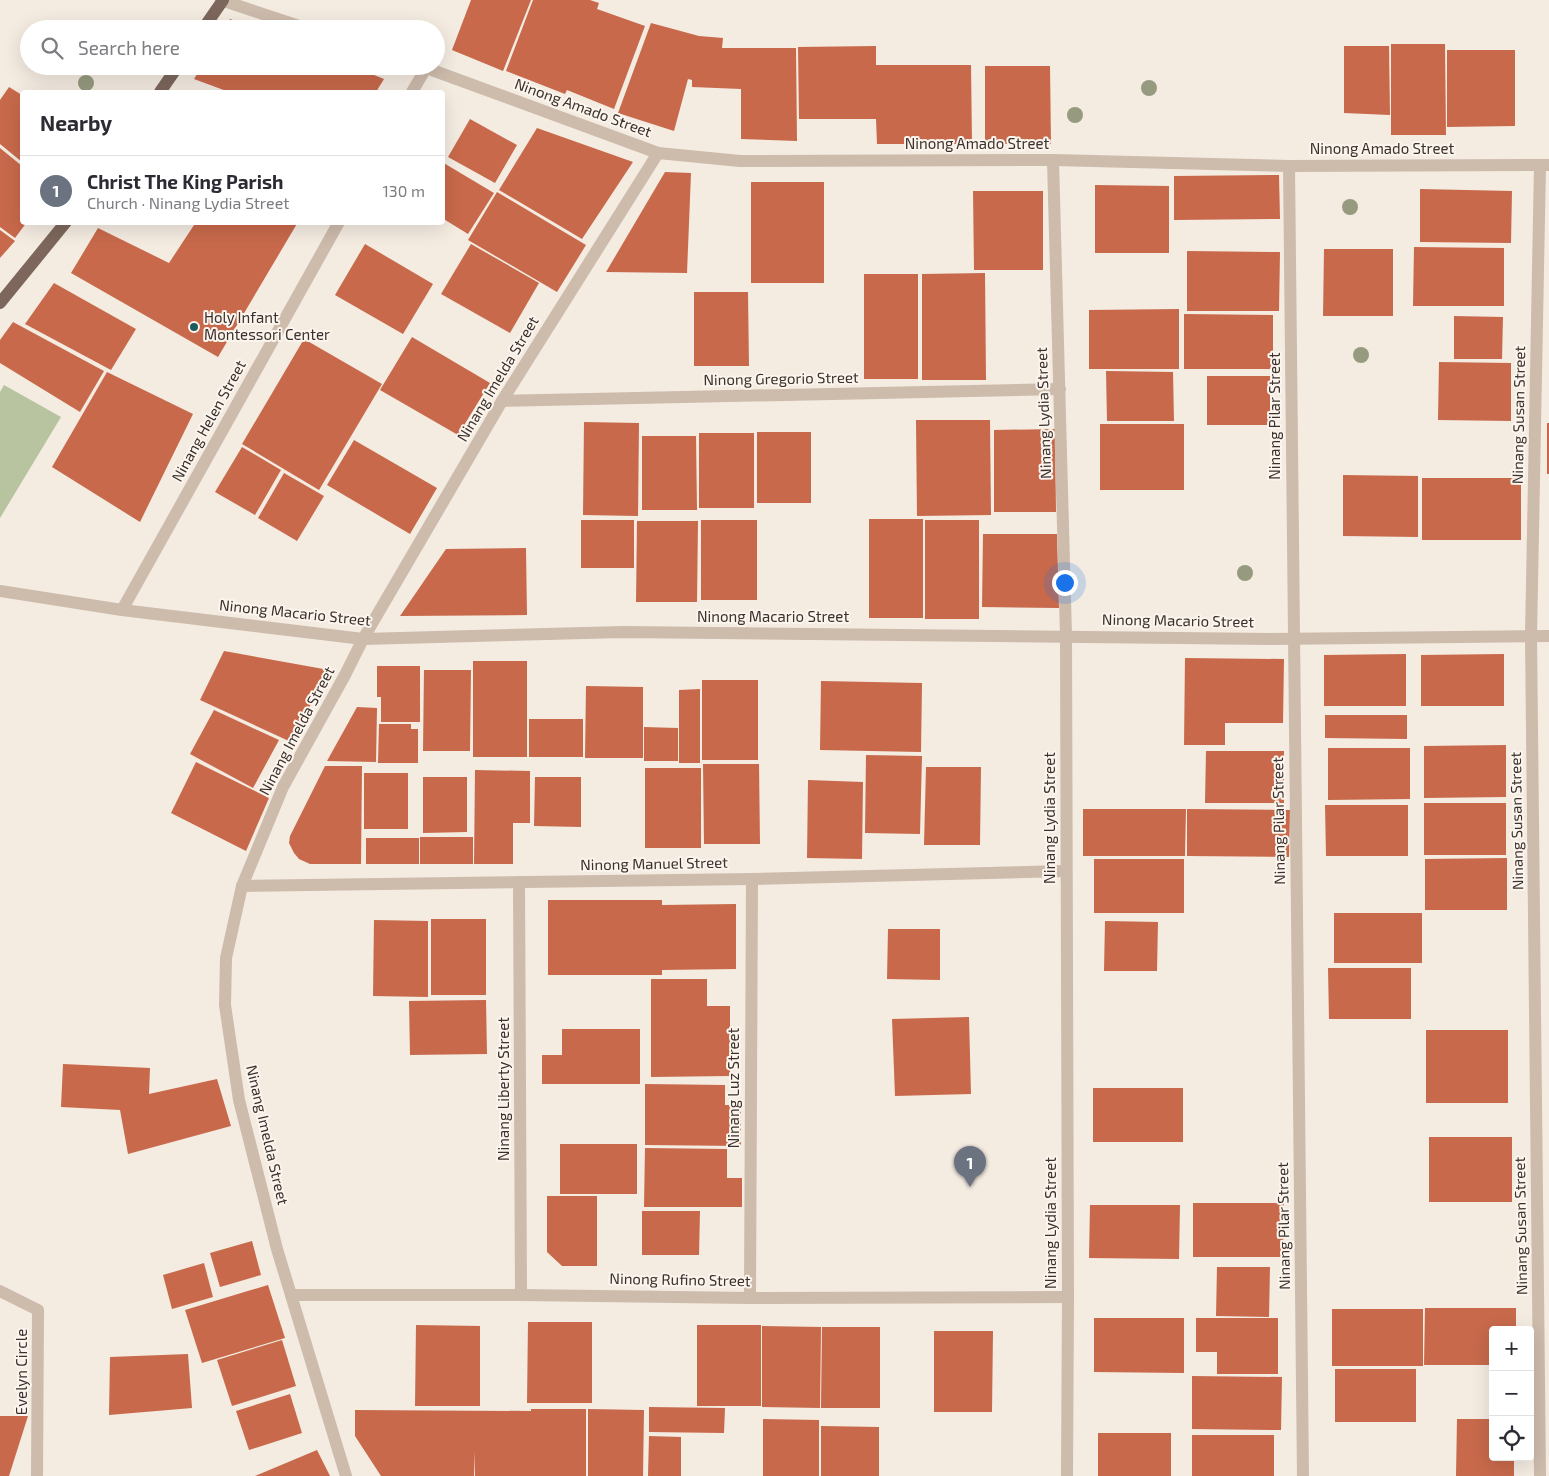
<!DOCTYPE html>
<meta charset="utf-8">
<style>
body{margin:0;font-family:"Exo 2",sans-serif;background:#f2f2f3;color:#2b2b33}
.controls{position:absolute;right:15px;bottom:15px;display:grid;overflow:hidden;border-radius:5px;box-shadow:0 5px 20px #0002}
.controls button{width:45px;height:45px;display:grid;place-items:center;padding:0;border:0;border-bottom:1px solid #e1e1e2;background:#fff;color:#2b2b33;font:25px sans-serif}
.you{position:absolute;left:1064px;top:582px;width:18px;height:18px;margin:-12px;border:4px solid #fff;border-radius:50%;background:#1a73e8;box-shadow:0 0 0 8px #1a73e833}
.badge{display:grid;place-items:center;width:32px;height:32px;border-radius:50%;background:#1f5a5e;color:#fff;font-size:16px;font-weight:700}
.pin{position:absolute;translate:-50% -41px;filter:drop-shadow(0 1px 2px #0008)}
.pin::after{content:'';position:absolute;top:26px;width:18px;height:15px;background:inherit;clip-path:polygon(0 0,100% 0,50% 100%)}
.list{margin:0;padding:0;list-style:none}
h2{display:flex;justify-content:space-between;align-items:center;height:65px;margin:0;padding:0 20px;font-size:21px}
h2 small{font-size:16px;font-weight:400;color:#7c7c81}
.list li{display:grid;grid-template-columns:32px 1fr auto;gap:15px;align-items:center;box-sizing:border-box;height:70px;padding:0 20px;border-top:1px solid #e1e1e2}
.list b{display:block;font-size:19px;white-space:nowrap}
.list p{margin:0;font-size:16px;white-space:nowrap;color:#7c7c81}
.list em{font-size:16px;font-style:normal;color:#7c7c81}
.icon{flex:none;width:28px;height:28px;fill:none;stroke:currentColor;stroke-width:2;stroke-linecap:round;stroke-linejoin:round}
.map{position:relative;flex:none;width:1549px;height:1476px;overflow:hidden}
.search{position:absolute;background:#fff;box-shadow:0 5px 20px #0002;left:20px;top:20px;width:425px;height:55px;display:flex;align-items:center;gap:12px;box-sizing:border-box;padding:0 18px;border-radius:28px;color:#7c7c81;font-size:19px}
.panel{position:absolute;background:#fff;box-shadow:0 5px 20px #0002;left:20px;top:90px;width:425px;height:135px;border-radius:5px}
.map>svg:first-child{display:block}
.green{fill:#b8c4a0}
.building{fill:#c8694b}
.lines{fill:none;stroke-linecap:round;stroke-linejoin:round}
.minor{stroke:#cdbbac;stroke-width:12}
.major{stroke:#7d675c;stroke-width:12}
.tree{fill:#969b7f}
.poi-dot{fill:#1f5a5e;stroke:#fbf5ee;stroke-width:2}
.labels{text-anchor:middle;stroke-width:4;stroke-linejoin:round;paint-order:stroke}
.street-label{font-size:15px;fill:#3b302b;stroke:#fbf5ee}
.poi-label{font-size:15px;fill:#3b302b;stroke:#fbf5ee;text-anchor:start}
</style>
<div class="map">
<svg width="1549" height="1476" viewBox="0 0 1549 1476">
<rect width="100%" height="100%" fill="#f4ebe1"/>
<polygon class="green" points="4,385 61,417 0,518 0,392"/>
<g class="building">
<polygon points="471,0 531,0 503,71 452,50"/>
<polygon points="533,0 590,0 599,3 597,9 645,26 614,109 567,90 565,94 506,71"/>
<polygon points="230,19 256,29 224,29"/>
<polygon points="651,23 699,36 723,38 722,48 796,48 797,141 741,139 741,89 692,87 692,80 688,79 674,131 618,113"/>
<polygon points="1391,44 1445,44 1446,135 1391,135"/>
<polygon points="876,46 876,65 971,65 972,144 877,144 876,119 799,119 798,47"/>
<polygon points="1344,46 1389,46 1390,115 1344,113"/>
<polygon points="1447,50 1515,50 1515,126 1447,127"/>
<polygon points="202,66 352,66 384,79 376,92 229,92 194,79"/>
<polygon points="985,66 1050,66 1051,144 985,144"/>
<polygon points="9,87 22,95 22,162 0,144 0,100"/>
<polygon points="470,119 517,145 495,183 448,157"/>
<polygon points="537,128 633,162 582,239 499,190"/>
<polygon points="0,148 22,166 22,222 27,222 15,238 0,227"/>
<polygon points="442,162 494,193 468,234 442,218"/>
<polygon points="665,172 691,173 687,273 606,272"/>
<polygon points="1279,175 1280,219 1174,220 1174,176"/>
<rect x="751" y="182" width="73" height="101"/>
<polygon points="1095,185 1169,186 1169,253 1095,253"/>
<polygon points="1420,189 1512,191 1511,243 1420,242"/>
<polygon points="973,191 1043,191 1043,270 974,270"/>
<polygon points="497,192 586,245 557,292 468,240"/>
<polygon points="196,222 298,222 218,357 71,273 98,228 169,263"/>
<polygon points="0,230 15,241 0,258"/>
<polygon points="365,244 433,284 403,334 335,295"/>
<polygon points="471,244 539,283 510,333 441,294"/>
<polygon points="1414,247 1504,248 1504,306 1413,306"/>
<polygon points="1324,249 1393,249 1393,316 1323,316"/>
<polygon points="1187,251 1280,252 1279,311 1187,311"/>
<polygon points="985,273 986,380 922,380 922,274"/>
<rect x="864" y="274" width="54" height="105"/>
<polygon points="54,283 136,329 111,370 25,324"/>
<polygon points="694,292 748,292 749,366 694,366"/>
<polygon points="1179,309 1179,369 1089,369 1089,310"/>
<polygon points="1184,314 1273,315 1273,369 1184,369"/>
<polygon points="1454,316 1503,317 1502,359 1454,359"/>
<polygon points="13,322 104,371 80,412 0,363 0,340"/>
<polygon points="412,337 490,383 458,435 380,390"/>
<polygon points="304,339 382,384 319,490 242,444"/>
<polygon points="1439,362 1511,363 1511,421 1438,420"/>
<polygon points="1106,371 1173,372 1174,421 1107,421"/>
<polygon points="107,372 193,414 140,522 52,467"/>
<rect x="1207" y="376" width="63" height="49"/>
<polygon points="916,420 990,420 991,515 917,516"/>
<polygon points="584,422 639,423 638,516 583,515"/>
<rect x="1547" y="423" width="2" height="51"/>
<rect x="1100" y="424" width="84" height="66"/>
<polygon points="1055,429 1056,512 994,512 994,430"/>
<rect x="757" y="432" width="54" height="71"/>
<rect x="699" y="433" width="55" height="75"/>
<polygon points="642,436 696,436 697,510 642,510"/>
<polygon points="354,440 437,488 410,534 327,485"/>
<polygon points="242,447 281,470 255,515 215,492"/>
<polygon points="284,473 324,496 297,541 258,518"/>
<polygon points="1343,475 1418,476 1418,537 1343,536"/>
<rect x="1422" y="478" width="99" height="62"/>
<rect x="869" y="519" width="54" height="99"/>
<rect x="581" y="520" width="53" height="48"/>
<rect x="701" y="520" width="56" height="80"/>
<rect x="925" y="520" width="54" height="99"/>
<polygon points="637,521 698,521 697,602 636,602"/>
<polygon points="983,534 1057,534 1059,608 982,607"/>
<polygon points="526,548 527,615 400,616 446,549"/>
<polygon points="224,651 329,670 291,742 200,700"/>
<polygon points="1406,654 1406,706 1324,706 1324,655"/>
<polygon points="1504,654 1504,706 1421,706 1421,655"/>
<polygon points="1185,658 1284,659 1283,723 1225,723 1225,745 1184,745"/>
<rect x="473" y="661" width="54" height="96"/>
<polygon points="377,666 420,666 420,722 381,722 381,697 377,697"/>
<polygon points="424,670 471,670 470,751 423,751"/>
<rect x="702" y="680" width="56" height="80"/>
<polygon points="821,681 922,683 921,752 820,750"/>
<polygon points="586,686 643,687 643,758 585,758"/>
<polygon points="700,689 700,763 679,763 679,690"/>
<polygon points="357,707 377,708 376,762 327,761"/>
<polygon points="214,710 279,740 253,788 190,754"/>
<polygon points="1325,715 1407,715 1407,739 1325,738"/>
<rect x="529" y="719" width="54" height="38"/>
<polygon points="379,724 411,724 411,729 418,729 418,763 378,763"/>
<polygon points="644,727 678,728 678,761 644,761"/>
<polygon points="1506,745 1506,797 1424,798 1424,746"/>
<polygon points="1328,748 1410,748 1410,799 1328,800"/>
<polygon points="1206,751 1284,751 1284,803 1205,803"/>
<polygon points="866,755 922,756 920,834 865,833"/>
<polygon points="196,762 269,798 246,851 171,813"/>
<polygon points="703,764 759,764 760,844 704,844"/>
<polygon points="325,766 362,766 361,864 310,864 299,859 294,853 289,843 290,836"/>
<polygon points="926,767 981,767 980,845 924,845"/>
<rect x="645" y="768" width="56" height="80"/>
<polygon points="475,770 530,771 530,823 513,823 513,864 474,864"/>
<rect x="364" y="773" width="44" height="56"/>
<polygon points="423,777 467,777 467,832 423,833"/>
<polygon points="535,777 581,777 581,827 534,826"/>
<polygon points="808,780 863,782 862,859 807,858"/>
<rect x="1424" y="803" width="82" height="52"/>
<polygon points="1325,805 1408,805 1408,856 1326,856"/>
<polygon points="1083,809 1186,809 1185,856 1083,856"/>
<polygon points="1187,809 1290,810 1289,857 1187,856"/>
<rect x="420" y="837" width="53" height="27"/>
<rect x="366" y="838" width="53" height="26"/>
<polygon points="1507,858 1507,910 1425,910 1425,859"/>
<rect x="1094" y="859" width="90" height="54"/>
<polygon points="548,900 662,900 662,905 736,904 736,969 662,970 662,975 548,975"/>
<rect x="1334" y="913" width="88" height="50"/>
<rect x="431" y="919" width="55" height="76"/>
<polygon points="374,920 428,921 428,997 373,996"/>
<polygon points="1105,921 1158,922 1157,971 1104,971"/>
<polygon points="888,929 940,929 940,980 887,979"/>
<polygon points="1328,968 1411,968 1411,1019 1329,1019"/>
<polygon points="651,979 707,979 707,1006 730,1006 730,1076 651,1077"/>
<polygon points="486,1000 487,1054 410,1055 409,1001"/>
<polygon points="969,1017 971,1094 895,1096 892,1019"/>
<polygon points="562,1029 640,1029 640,1084 542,1084 542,1055 562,1055"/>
<rect x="1426" y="1030" width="82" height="73"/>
<polygon points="63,1064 150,1068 149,1094 217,1079 231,1126 128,1154 120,1110 61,1107"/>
<polygon points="645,1084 725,1085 725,1105 741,1105 741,1146 645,1145"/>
<rect x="1093" y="1088" width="90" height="54"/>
<rect x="1429" y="1137" width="83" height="65"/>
<rect x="560" y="1144" width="77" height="50"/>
<polygon points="645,1148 727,1149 727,1178 742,1178 742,1207 644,1207"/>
<polygon points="547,1196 597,1196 597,1266 562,1266 547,1252"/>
<polygon points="1193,1203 1284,1203 1283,1257 1193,1257"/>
<polygon points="1090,1205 1180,1205 1179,1259 1089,1258"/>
<polygon points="642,1211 700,1211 699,1255 642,1255"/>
<polygon points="252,1241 261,1275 220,1287 210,1253"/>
<polygon points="204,1263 213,1297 172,1309 163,1275"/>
<polygon points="1217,1267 1270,1267 1269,1317 1216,1316"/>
<polygon points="268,1285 285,1338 202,1363 185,1310"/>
<polygon points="1425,1308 1516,1308 1516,1330 1493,1330 1493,1365 1424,1365"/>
<rect x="1332" y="1309" width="91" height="57"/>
<polygon points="1094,1318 1184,1318 1184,1373 1094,1372"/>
<polygon points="1196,1318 1278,1318 1278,1374 1217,1374 1217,1352 1196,1352"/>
<polygon points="528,1322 592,1322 592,1403 527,1403"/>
<polygon points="416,1325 480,1326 480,1406 415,1406"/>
<rect x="697" y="1325" width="64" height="81"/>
<polygon points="762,1326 821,1327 820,1408 762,1407"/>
<polygon points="822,1327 880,1327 880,1408 821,1408"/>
<polygon points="934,1331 993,1331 992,1412 934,1412"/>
<polygon points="282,1340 296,1386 232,1406 217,1360"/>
<polygon points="188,1354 192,1408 109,1415 110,1357"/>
<rect x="1335" y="1369" width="81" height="53"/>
<polygon points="1192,1376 1282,1377 1281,1430 1192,1429"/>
<polygon points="290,1394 302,1433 249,1450 236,1411"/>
<polygon points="649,1407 725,1408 724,1433 649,1432"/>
<polygon points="531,1409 586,1409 586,1476 475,1476 474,1451 474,1476 381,1476 355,1436 355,1410 531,1411"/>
<polygon points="588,1409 644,1410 643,1476 588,1476"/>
<polygon points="0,1416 28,1416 9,1476 0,1476"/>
<polygon points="763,1419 819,1420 819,1476 763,1476"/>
<polygon points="1457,1419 1493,1419 1493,1457 1514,1457 1514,1476 1456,1476"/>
<polygon points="821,1426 879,1427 879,1476 821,1476"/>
<rect x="1098" y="1433" width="73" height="43"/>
<rect x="1192" y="1435" width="82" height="41"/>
<polygon points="649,1436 681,1437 681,1476 648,1476"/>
<polygon points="317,1450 330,1476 255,1476"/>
</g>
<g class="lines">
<g class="minor">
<polyline points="221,0 308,29"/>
<polyline points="421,66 658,153 740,161 1053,160 1289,166 1549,165"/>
<polyline points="412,92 426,68"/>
<polyline points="1053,160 1066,636 1068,1297 1067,1476"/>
<polyline points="1540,165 1531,636 1540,1476"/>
<polyline points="1289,166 1303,1476"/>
<polyline points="502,401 1060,389"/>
<polyline points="0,591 122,610 363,639 623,632 1271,639 1549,636"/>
<polyline points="122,610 339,222"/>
<polyline points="519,882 521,1295"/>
<polyline points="242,886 752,879 1066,871"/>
<polyline points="0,1291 38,1310 37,1476"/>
<polyline points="291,1295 521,1295 750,1298 1068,1297"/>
<polyline points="750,1298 752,879"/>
<polyline points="346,1476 277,1249 239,1100 225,1005 226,958 242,886 283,787 345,675 363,639 502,401 658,153"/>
</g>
<g class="major">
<polyline points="203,29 223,0"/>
<polyline points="160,92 178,66"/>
<polyline points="0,303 66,222"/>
</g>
</g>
<g class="tree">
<circle cx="86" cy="83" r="8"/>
<circle cx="1149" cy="88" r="8"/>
<circle cx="1075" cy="115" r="8"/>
<circle cx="1350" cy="207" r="8"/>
<circle cx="1361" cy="355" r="8"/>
<circle cx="1245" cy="573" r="8"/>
</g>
<circle class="poi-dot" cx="194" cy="327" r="5"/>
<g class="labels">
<g class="street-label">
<text transform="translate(583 108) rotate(20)" y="5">Ninong Amado Street</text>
<text x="977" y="149">Ninong Amado Street</text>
<text x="1382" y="154">Ninong Amado Street</text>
<text transform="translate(498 379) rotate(-59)" y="5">Ninang Imelda Street</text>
<text transform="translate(781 379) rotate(-1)" y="5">Ninong Gregorio Street</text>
<text transform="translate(1044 413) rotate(-92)" y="5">Ninang Lydia Street</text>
<text transform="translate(1519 415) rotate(-89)" y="5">Ninang Susan Street</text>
<text transform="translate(1275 416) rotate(-90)" y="5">Ninang Pilar Street</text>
<text transform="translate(209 421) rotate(-61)" y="5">Ninang Helen Street</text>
<text transform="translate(295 613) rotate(6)" y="5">Ninong Macario Street</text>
<text x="773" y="622">Ninong Macario Street</text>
<text transform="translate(1178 621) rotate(1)" y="5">Ninong Macario Street</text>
<text transform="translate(297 731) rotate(-62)" y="5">Ninang Imelda Street</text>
<text transform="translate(1050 818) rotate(-90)" y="5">Ninang Lydia Street</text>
<text transform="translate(1279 821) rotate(-91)" y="5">Ninang Pilar Street</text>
<text transform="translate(1517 821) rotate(-91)" y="5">Ninang Susan Street</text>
<text transform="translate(654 864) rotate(-1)" y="5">Ninong Manuel Street</text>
<text transform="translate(734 1088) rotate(-90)" y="5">Ninang Luz Street</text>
<text transform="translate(504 1089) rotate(-90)" y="5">Ninang Liberty Street</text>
<text transform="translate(267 1135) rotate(77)" y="5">Ninang Imelda Street</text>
<text transform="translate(1051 1223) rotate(-90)" y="5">Ninang Lydia Street</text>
<text transform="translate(1284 1226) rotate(-91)" y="5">Ninang Pilar Street</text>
<text transform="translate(1521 1226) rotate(-91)" y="5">Ninang Susan Street</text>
<text transform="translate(680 1280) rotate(1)" y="5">Ninong Rufino Street</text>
<text transform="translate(22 1372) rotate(-90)" y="5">Evelyn Circle</text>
</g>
<g class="poi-label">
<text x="204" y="323">Holy Infant<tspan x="204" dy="17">Montessori Center</tspan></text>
</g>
</g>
</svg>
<div class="controls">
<button>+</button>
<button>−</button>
<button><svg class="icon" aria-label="locate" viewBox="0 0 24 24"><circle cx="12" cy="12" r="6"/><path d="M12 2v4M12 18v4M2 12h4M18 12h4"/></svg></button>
</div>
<div class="you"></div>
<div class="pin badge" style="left:970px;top:1187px;background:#6b7280">1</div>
<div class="search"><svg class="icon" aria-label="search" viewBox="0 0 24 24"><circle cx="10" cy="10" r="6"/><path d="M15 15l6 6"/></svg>Search here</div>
<section class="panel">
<h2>Nearby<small></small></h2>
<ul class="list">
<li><span class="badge" style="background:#6b7280">1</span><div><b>Christ The King Parish</b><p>Church · Ninang Lydia Street</p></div><em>130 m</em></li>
</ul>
</section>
</div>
